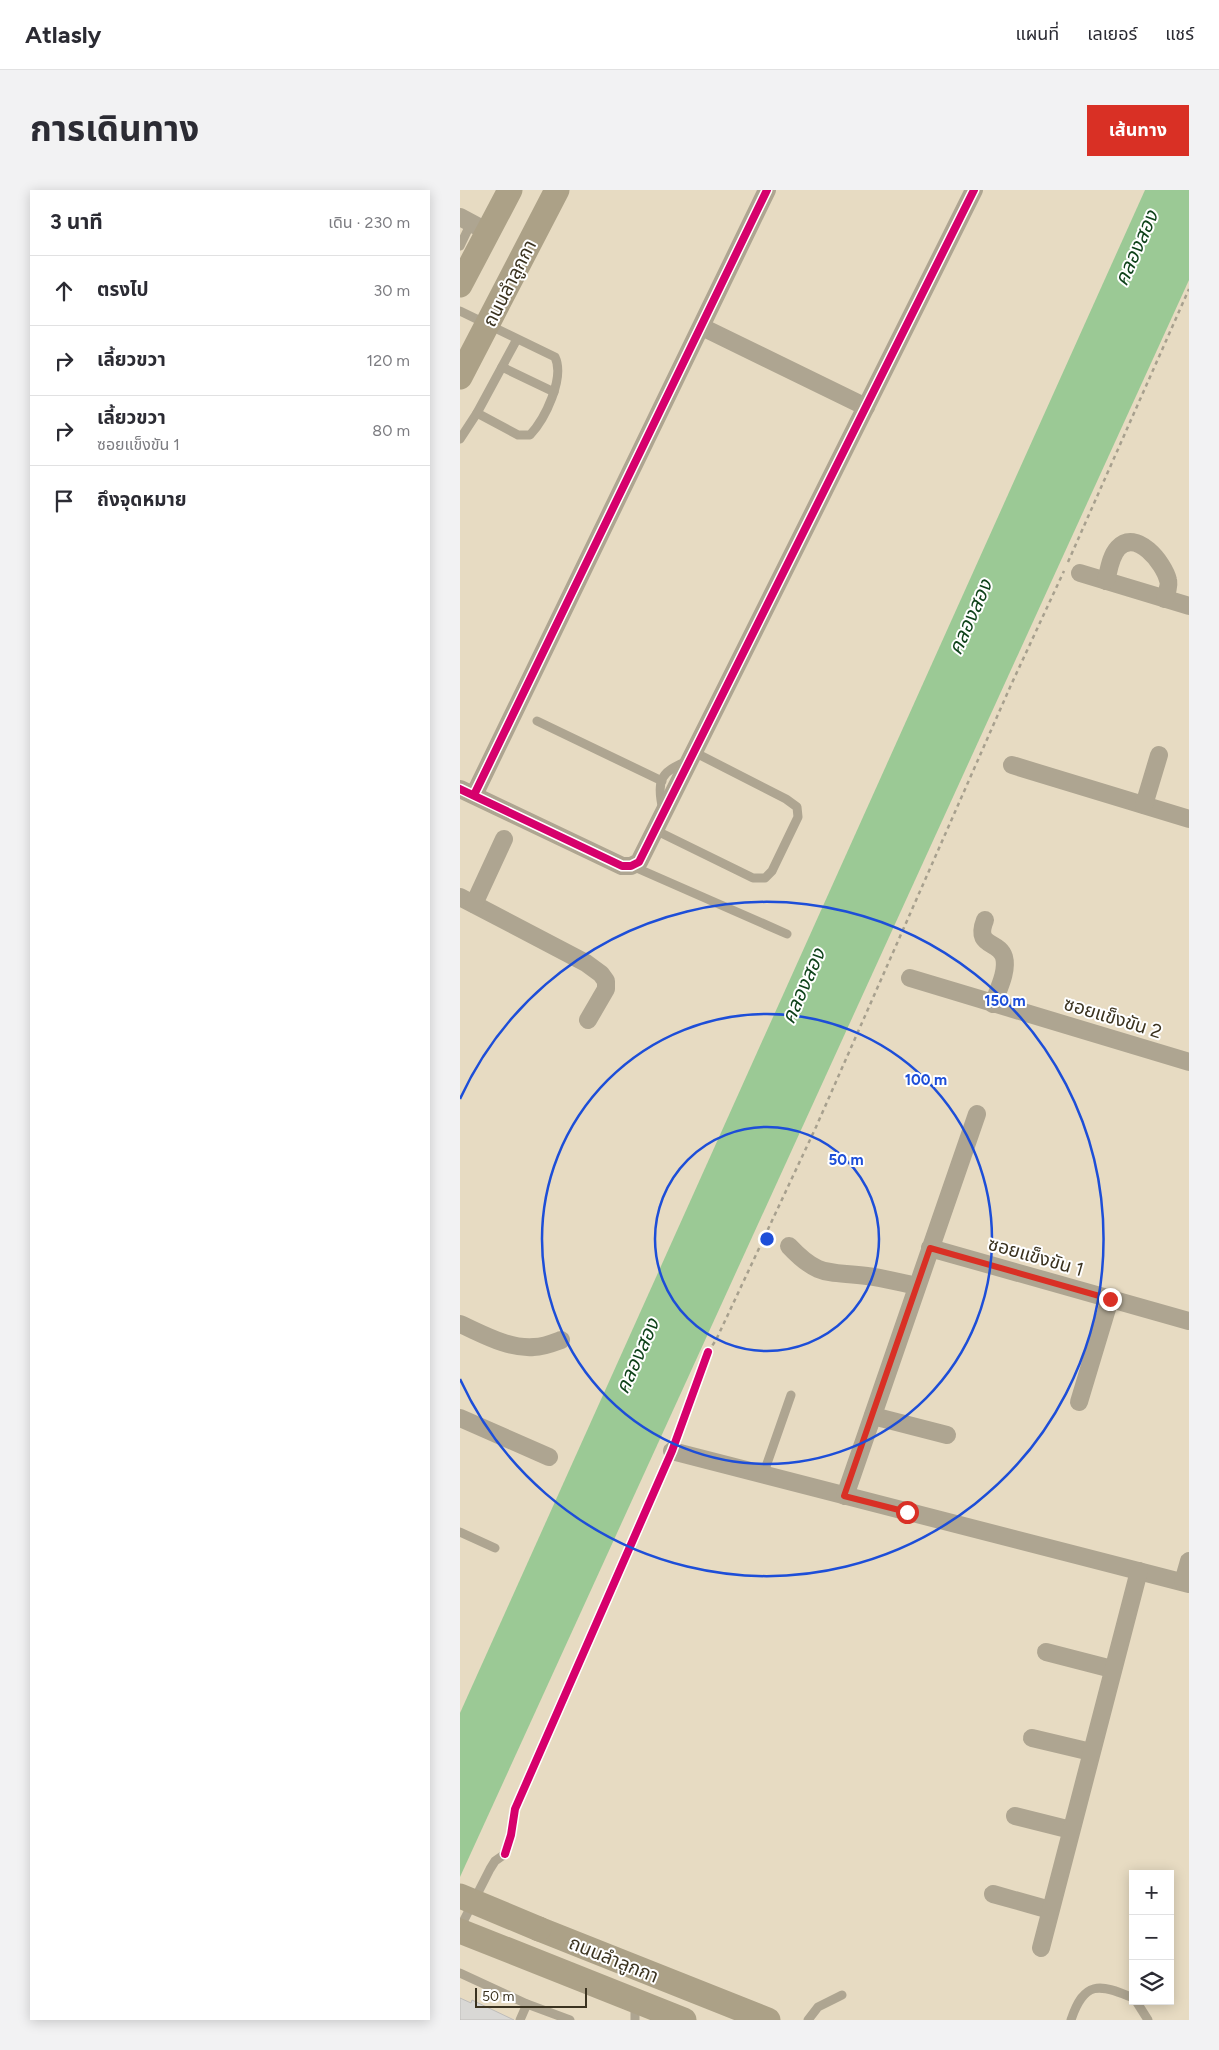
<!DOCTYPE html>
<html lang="th">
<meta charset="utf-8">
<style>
body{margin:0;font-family:Figtree,"Noto Sans Thai",sans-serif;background:#f2f2f3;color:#2b2b33}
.controls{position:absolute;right:15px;bottom:15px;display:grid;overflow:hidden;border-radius:0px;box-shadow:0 2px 12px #0003}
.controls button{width:45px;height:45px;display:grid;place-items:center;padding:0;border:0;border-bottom:1px solid #e1e1e2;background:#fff;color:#2b2b33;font:25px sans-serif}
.scale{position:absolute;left:15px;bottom:12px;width:112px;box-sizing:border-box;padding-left:5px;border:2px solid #3b3320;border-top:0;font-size:14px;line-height:18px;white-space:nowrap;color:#3b3320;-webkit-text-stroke:4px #fff;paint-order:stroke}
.stop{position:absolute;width:15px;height:15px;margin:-11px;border:4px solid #d93025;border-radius:50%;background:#fff}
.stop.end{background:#d93025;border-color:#fff;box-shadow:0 1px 5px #0008}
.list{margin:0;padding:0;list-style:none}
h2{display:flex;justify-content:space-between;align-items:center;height:65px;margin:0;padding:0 20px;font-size:21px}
h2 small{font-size:16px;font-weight:400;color:#7c7c81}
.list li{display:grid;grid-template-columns:32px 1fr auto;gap:15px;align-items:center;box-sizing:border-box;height:70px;padding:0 20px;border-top:1px solid #e1e1e2}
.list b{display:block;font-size:19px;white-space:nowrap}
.list p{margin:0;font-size:16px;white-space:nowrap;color:#7c7c81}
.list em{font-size:16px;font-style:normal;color:#7c7c81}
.icon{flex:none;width:28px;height:28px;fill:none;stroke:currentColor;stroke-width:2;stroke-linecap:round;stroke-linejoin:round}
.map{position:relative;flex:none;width:729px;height:1830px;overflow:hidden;border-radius:0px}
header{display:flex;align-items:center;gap:30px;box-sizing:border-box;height:70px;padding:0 25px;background:#fff;border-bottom:1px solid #e1e1e2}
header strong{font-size:24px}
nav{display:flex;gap:28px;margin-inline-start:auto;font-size:18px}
.intro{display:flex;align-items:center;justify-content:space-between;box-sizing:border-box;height:120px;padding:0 30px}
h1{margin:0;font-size:35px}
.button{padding:12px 22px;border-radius:0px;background:#d93025;color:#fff;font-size:18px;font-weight:700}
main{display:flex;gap:30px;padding:0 30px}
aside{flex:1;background:#fff;border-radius:0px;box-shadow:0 2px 12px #0003}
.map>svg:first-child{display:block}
.water{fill:#9bc995}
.building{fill:#d9d8d5;stroke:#bebcb9}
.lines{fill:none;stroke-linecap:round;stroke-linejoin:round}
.path{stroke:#a7a08e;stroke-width:2.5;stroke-dasharray:4 4;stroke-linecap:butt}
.service{stroke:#aea591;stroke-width:9}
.minor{stroke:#aea591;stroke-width:18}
.secondary{stroke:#aca187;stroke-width:25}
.secondary-bridge{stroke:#aca187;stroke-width:25}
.cycleway-casing{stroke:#fff;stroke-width:11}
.cycleway{stroke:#d6006c;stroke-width:8}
.route{stroke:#d93025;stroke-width:6}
.ring{fill:none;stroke:#1d4ed8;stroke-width:2.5}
.labels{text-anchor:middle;stroke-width:4;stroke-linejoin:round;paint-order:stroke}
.street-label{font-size:19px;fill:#3b3320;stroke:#fff}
.water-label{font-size:20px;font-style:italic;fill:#0e421a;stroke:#fff}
.centre{fill:#1d4ed8;stroke:#fff;stroke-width:2.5}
.ring-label{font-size:15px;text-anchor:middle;font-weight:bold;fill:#1d4ed8;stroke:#fff;stroke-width:4;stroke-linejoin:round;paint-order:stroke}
</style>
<header>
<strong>Atlasly</strong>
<nav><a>แผนที่</a><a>เลเยอร์</a><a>แชร์</a></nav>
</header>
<div class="intro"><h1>การเดินทาง</h1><a class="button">เส้นทาง</a></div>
<main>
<aside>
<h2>3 นาที<small>เดิน · 230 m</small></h2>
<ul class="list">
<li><svg class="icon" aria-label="ahead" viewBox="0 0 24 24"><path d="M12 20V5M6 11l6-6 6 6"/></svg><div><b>ตรงไป</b></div><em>30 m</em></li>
<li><svg class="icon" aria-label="right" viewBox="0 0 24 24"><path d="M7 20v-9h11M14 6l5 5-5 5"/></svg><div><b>เลี้ยวขวา</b></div><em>120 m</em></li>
<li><svg class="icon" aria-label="right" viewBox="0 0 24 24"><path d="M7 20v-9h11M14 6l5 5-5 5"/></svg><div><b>เลี้ยวขวา</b><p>ซอยแข็งขัน 1</p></div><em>80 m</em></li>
<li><svg class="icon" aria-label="arrive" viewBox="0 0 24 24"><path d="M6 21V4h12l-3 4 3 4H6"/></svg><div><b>ถึงจุดหมาย</b></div></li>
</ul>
</aside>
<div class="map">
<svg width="729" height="1830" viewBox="0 0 729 1830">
<rect width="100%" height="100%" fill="#e7dbc2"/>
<polygon class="water" points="685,0 729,0 729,90 0,1687 0,1523"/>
<polygon class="building" points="0,1808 11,1813 12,1810 54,1830 0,1830"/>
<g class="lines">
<g class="path">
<polyline points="608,372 729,99"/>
<polyline points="248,1162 256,1150 356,937 551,495 604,381"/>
</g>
<g class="service">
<polyline points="0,56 11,33"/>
<path d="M0,121L95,167C105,188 85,229 70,245H58L17,223L57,149"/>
<polyline points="42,177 94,202"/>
<polyline points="0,249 17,223"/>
<polyline points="77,531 202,591"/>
<path d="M203,620C196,591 200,581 228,571"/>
<polyline points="195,640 293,688 305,688 312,681 338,627 337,617 326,609 234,562"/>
<polyline points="172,676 327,744"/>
<polyline points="303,1285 331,1205"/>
<polyline points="0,1342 35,1358"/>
<polyline points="0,1738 30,1679 35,1671 45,1664"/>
<polyline points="0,1783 67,1814 110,1830"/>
<polyline points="676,1811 688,1830"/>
<polyline points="175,1814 175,1830"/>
<polyline points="60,1830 67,1814"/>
<polyline points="348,1830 358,1817 382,1805"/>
<path d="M611,1830C624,1791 639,1793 673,1808"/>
</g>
<g class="minor">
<polyline points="0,27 28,42"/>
<polyline points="242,137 406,217"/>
<polyline points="620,383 729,416"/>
<path d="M646,391C649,380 650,367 658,358C676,338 704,373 708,390C710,395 706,404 705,409"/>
<polyline points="552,575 729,629"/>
<polyline points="0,599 162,676 171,676 179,672 514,0"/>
<polyline points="14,605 307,0"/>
<polyline points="684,615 699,565"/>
<polyline points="0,707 126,773 141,784 146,791 146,799 128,830"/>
<polyline points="14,714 44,649"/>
<path d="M525,730C514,758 539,750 544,767C548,781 538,800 533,814"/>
<polyline points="450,788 729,872"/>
<path d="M329,1056C359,1088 368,1081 407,1086C424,1088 441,1093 457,1096"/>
<polyline points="470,1058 729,1131"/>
<path d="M0,1134C23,1144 48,1159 74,1157C83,1157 93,1153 101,1150"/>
<polyline points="619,1212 650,1109"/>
<polyline points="413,1226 487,1245"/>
<polyline points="0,1228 89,1267"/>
<polyline points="212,1261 729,1394"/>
<polyline points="385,1306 517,924"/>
<polyline points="723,1392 729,1371"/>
<polyline points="586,1462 652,1479"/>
<polyline points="572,1548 631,1562"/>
<polyline points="555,1626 611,1640"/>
<polyline points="533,1704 590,1720"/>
<polyline points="581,1758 679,1381"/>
</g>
<g class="secondary">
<polyline points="0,95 50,0"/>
<polyline points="0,187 97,0"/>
<polyline points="79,1739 308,1830"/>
<polyline points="0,1741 224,1830"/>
</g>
<polyline class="secondary-bridge" points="0,1706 79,1739"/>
<defs>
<g id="cycleway">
<polyline points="0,599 162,676 171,676 179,672 514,0"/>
<polyline points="14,605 307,0"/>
<polyline points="45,1664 51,1645 55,1619 212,1261 248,1162"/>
</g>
</defs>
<use href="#cycleway" class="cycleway-casing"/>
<use href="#cycleway" class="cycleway"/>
</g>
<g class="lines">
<polyline class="route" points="447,1322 384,1306 470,1058 650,1109"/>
</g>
<g class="ring">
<circle cx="307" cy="1049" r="112"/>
<circle cx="307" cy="1049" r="225"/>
<path d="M0 909A337 337 0 1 1 0 1189"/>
</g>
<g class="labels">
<g class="street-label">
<text transform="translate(49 93) rotate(-63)" y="7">ถนนลำลูกกา</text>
<text transform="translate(653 827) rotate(17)" y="7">ซอยแข็งขัน 2</text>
<text transform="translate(576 1066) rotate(16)" y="7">ซอยแข็งขัน 1</text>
<text transform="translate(154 1769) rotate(22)" y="7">ถนนลำลูกกา</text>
</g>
<g class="water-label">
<text transform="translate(676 58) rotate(-66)" y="7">คลองสอง</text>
<text transform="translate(510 427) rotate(-66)" y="7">คลองสอง</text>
<text transform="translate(343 796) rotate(-66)" y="7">คลองสอง</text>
<text transform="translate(177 1166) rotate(-66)" y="7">คลองสอง</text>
</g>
</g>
<circle cx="307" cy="1049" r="8" class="centre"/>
<g class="ring-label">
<text x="545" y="816">150 m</text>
<text x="466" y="895">100 m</text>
<text x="386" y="975">50 m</text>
</g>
</svg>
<div class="controls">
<button>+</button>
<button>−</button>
<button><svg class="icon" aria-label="layers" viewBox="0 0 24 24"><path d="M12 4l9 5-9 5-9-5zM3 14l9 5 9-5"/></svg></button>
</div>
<div class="scale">50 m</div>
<div class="stop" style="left:447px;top:1322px"></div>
<div class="stop end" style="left:650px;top:1109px"></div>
</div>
</main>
